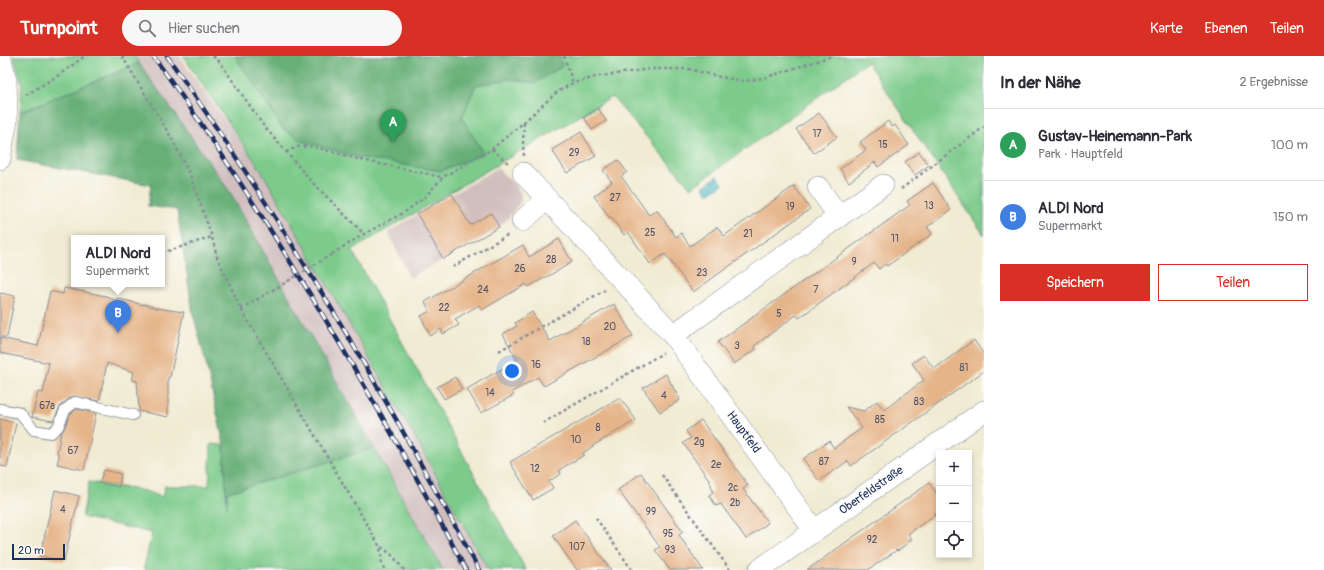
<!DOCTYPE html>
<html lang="de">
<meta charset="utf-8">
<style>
body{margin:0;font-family:Pangolin,sans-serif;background:#f7f7f7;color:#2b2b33}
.controls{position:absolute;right:12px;bottom:12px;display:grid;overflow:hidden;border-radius:0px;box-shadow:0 2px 6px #0003}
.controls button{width:36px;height:36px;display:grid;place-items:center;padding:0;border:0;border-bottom:1px solid #e1e1e2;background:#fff;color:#2b2b33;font:20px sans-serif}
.scale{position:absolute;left:12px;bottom:10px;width:53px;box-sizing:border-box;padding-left:4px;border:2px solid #1b2f5e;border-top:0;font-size:11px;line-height:14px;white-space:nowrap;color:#1b2f5e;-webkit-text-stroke:3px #fdfcf7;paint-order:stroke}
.you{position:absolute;left:512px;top:315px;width:14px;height:14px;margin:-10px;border:3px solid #fff;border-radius:50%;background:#1a73e8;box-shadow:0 0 0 6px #1a73e833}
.badge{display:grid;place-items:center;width:26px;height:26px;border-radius:50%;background:#d93025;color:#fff;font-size:13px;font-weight:700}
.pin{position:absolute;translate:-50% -33px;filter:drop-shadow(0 1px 2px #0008)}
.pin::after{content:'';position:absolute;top:21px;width:14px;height:12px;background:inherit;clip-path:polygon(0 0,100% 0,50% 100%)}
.popup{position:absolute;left:71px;top:179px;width:94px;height:52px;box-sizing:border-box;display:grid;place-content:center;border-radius:0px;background:#fff;filter:drop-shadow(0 1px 3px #0005);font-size:13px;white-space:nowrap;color:#7c7c81}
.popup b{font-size:15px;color:#2b2b33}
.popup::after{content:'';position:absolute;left:50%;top:100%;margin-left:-8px;border:8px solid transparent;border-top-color:#fff}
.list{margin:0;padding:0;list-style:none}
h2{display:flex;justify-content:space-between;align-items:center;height:52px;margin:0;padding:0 16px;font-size:17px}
h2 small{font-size:13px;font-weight:400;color:#7c7c81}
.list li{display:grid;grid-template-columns:26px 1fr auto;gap:12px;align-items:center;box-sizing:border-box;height:72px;padding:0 16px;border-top:1px solid #e1e1e2}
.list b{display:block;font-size:15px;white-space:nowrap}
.list p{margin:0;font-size:13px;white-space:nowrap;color:#7c7c81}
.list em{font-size:13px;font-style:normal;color:#7c7c81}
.actions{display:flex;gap:8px;padding:12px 16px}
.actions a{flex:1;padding:9px 0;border:1px solid #d93025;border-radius:0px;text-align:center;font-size:14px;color:#d93025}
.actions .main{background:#d93025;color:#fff}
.icon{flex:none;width:22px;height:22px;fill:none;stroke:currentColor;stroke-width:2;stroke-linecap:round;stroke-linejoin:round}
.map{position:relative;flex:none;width:984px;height:514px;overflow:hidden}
header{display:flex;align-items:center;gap:24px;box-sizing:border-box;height:56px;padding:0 20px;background:#d93025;color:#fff}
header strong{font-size:19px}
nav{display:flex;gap:22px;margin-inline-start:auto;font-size:14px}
.search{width:280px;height:36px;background:#f7f7f7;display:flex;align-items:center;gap:10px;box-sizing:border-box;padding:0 14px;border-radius:22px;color:#7c7c81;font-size:15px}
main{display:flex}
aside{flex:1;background:#fff}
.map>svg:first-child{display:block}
.industrial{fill:#d1bfbf}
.green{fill:#7dcb8b;stroke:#4c7d74}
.forest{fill:#66af77;stroke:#406f6a}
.water{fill:#3faeba;stroke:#2d6e8c}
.building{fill:#e5b488}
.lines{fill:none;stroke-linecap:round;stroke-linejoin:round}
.lane-casing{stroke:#868d98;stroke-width:12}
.street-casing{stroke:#868d98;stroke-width:22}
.path{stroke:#868d98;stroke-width:2.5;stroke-dasharray:3 3;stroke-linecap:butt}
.lane{stroke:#fff;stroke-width:10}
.street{stroke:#fff;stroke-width:21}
.rail-casing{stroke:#1b2f5e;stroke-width:4.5}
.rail{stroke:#fdfcf7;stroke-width:3;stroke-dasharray:9;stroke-linecap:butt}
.path-bridge{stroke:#868d98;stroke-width:2.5;stroke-dasharray:3 3;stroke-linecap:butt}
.labels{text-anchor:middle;stroke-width:3;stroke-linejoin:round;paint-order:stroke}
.number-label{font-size:10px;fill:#4e5068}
.street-label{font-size:12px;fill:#1b2f5e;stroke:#fdfcf7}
</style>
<header>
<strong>Turnpoint</strong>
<div class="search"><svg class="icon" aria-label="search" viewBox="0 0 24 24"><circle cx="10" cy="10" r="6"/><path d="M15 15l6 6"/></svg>Hier suchen</div>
<nav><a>Karte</a><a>Ebenen</a><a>Teilen</a></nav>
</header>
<main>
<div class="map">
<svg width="984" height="514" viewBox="0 0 984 514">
<rect width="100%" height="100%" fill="#fdfcf7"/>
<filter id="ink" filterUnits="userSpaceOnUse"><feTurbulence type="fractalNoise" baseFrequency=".025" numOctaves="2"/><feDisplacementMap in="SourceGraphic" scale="8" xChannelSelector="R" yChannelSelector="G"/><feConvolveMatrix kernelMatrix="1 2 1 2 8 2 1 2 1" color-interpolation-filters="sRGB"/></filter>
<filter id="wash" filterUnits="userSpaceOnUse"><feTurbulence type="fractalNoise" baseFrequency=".012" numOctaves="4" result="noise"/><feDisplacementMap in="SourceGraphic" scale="16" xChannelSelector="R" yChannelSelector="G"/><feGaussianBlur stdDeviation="0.9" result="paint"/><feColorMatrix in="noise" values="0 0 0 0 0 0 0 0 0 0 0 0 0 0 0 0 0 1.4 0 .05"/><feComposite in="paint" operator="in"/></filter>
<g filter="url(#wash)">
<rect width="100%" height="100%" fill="#f0ebd2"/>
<g class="industrial">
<polygon points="134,0 179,0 262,116 421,392 488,514 443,514 230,136"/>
<polygon points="497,112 515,129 521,138 521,145 510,160 497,173 410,222 388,176"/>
</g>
<g class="green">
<polygon points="13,0 134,0 139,7 20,56 22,29"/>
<polygon points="183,0 984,0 984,179 867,6 691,132 612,41 352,194 526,514 488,514 421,392 262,116"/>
<polygon points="211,388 224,389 227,452 227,436 374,392 443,514 146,514 144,512 152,477 82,461 89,426 145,435 162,441 165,430 209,430"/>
</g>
<g class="forest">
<polygon points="235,0 559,0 562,10 535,27 510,23 476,29 462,62 484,97 441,115 356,101 300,84 283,73"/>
<polygon points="139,7 230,136 374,392 226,437 224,389 205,303 193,258 177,154 148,150 151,129 17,104 20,56"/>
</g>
<polygon class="water" points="717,120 723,128 708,138 703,131"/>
<g id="blocks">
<g class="building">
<polygon points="598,52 606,65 592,74 584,61"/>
<polygon points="819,57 837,81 814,97 796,73"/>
<polygon points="888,65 892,71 895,69 909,89 878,111 875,106 849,126 840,113 866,94 860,86"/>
<polygon points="581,76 596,100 567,117 552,94"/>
<polygon points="919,96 929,109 915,119 905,106"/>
<polygon points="618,104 627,116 621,120 649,159 657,154 676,181 681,177 690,190 717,171 724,180 794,130 810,153 693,236 665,198 650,208 628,176 624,179 611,161 610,162 594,140 612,126 603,114"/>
<polygon points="933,127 951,154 927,171 932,178 887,210 885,208 879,213 874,207 799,262 796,259 754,290 756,293 734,308 718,286 910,149 907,145"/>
<polygon points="452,138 470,169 491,157 499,171 443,203 417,158"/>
<polygon points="559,183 572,206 559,214 528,231 526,228 482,254 479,249 455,263 459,269 443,278 441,273 430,280 421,260 430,255 425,246 523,189 529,201"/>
<polygon points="64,232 106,240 117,245 117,242 143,249 143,248 156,252 184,256 170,321 168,321 168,361 139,355 137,325 132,324 134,316 107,307 99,345 73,340 61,349 53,365 32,361 38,336 43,337 49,307 0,297 0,282 38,290 50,235 63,238"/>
<polygon points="0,237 15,240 7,281 0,281"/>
<polygon points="614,248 633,280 544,330 538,321 512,336 514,339 481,357 467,333 517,304 503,278 517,270 515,267 532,256 550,285"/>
<polygon points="974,284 984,299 984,315 851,410 848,405 819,425 803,403 829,385 834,392 862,372 846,351 864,355 877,345 884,354 924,324 912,307 924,299 934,313"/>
<polygon points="666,318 680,344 660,356 643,332"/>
<polygon points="455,321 462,333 444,343 437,331"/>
<polygon points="620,342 636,364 596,388 583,397 584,399 559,414 561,418 549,425 553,432 533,444 510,406"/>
<polygon points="77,353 96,357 84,414 57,408 59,400 57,396 61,377 64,373 70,358"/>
<polygon points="0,363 16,367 7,411 0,410"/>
<polygon points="701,364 748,429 743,433 768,467 746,483 721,448 716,450 709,439 713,436 710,425 683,387 691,382 686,375"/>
<polygon points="104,414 121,418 119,431 99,427"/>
<polygon points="641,417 683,476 679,479 703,514 670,514 655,494 660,491 618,434"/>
<polygon points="929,427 939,441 939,456 908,478 912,483 898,495 897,494 868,514 807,514"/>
<polygon points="55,434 79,440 64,505 40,500"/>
<polygon points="575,464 592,488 611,514 577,514 553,480"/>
</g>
</g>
</g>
<g filter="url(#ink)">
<use href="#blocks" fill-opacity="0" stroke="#868d98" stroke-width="1"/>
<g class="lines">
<defs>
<polyline id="lane" points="0,353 20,357 34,374 51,377 58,371 65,354 75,346 133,359"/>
<g id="street">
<polyline points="0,103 7,63 6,25 0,0"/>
<polyline points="523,117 673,279 814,474"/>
<polyline points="818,131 839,161"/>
<polyline points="522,165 547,143"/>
<polyline points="673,279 883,129"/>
<polyline points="759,514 984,355"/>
</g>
</defs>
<use href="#lane" class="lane-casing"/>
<use href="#street" class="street-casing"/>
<g class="path">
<polyline points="122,0 172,83 191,121 212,181 217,201 241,253 380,491 382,508 385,514"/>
<polyline points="213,0 219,5 263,69 312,126 364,178"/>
<polyline points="564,0 573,27"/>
<polyline points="26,39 59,19 85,0"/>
<polyline points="524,67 523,88 524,100"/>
<polyline points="492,93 508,107"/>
<polyline points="286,96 297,91 311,90 362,104 442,121"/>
<polyline points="901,133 984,71"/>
<polyline points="162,197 212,181"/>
<polyline points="332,198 364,178 405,156 424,142 443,121 492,93 524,66 557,36 573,27 600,20 651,13 689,13 720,21 744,25 764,22 832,0"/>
<polyline points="453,211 509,178"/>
<polyline points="241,253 288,225"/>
<polyline points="499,295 605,234"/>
<polyline points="543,367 663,297"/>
<polyline points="662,419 730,514"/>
<polyline points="596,462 632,514"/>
<polyline points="381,491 391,498 404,514"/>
</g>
<use href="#lane" class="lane"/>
<use href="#street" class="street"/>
<defs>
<g id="rail">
<path d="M153,0C190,50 224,101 257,153C332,270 401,391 466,514"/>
<path d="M167,0C262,135 349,276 428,421C445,452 463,483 479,514"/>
</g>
</defs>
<use href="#rail" class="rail-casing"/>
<use href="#rail" class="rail"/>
<polyline class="path-bridge" points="288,225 332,198"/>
</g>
</g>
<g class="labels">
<g class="number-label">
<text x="817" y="81">17</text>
<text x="883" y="92">15</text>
<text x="574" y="100">29</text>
<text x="615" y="145">27</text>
<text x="929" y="153">13</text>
<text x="790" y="154">19</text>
<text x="650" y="180">25</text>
<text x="748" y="181">21</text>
<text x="895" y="186">11</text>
<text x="551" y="207">28</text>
<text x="854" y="209">9</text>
<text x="520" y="216">26</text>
<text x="702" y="220">23</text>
<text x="483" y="237">24</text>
<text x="816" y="237">7</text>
<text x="444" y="255">22</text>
<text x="779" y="261">5</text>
<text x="610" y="274">20</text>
<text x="586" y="289">18</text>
<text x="737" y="293">3</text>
<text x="536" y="312">16</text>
<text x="964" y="315">81</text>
<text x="490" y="340">14</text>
<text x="664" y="343">4</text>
<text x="919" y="349">83</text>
<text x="47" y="353">67a</text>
<text x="880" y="367">85</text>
<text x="598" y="375">8</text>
<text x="576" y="387">10</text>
<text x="699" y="389">2g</text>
<text x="73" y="398">67</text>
<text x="824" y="409">87</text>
<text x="716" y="412">2e</text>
<text x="535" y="416">12</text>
<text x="733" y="435">2c</text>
<text x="735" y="450">2b</text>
<text x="63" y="457">4</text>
<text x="651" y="459">99</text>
<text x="668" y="481">95</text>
<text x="872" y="487">92</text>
<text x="577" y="494">107</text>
<text x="670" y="497">93</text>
</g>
<g class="street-label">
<text transform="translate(744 376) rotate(54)" y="4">Hauptfeld</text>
<text transform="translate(871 434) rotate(-35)" y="4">Oberfeldstraße</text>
</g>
</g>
</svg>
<div class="controls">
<button>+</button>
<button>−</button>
<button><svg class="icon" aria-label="locate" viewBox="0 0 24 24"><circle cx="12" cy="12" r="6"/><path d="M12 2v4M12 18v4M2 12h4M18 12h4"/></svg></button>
</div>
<div class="scale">20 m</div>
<div class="you"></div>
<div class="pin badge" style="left:393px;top:86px;background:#2e9e5b">A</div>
<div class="pin badge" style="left:118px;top:277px;background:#3f7fe0">B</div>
<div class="popup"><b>ALDI Nord</b>Supermarkt</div>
</div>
<aside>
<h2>In der Nähe<small>2 Ergebnisse</small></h2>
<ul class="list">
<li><span class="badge" style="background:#2e9e5b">A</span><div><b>Gustav-Heinemann-Park</b><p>Park · Hauptfeld</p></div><em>100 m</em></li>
<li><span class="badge" style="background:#3f7fe0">B</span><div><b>ALDI Nord</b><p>Supermarkt</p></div><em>150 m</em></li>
</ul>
<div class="actions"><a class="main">Speichern</a><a>Teilen</a></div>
</aside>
</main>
